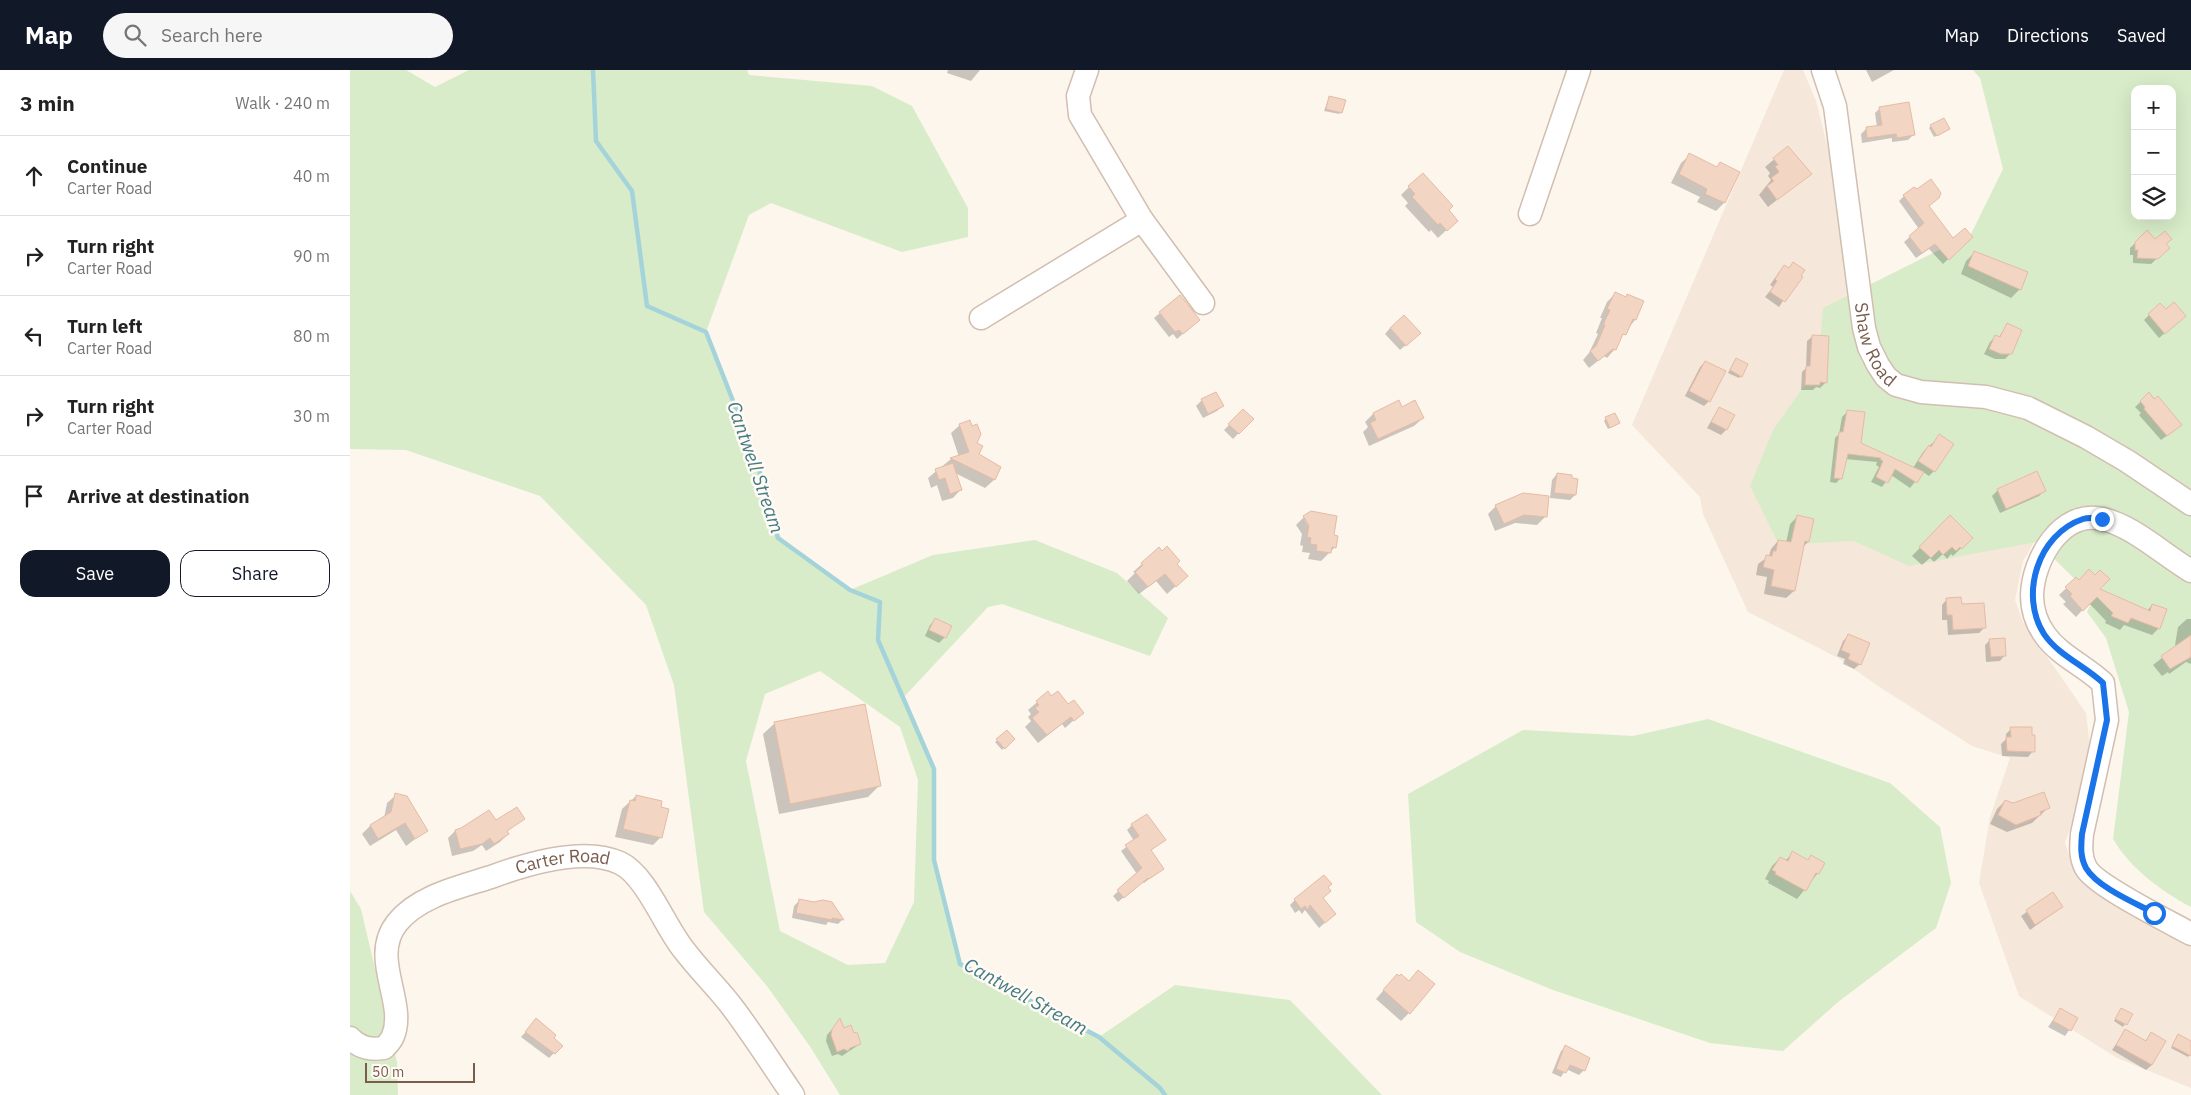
<!DOCTYPE html>
<meta charset="utf-8">
<style>
body{margin:0;font-family:"IBM Plex Sans",sans-serif;background:#f6f6f6;color:#222}
.controls{position:absolute;right:15px;top:15px;display:grid;overflow:hidden;border-radius:10px;box-shadow:0 5px 20px #0002}
.controls button{width:45px;height:45px;display:grid;place-items:center;padding:0;border:0;border-bottom:1px solid #e0e0e0;background:#fff;color:#222;font:25px sans-serif}
.scale{position:absolute;left:15px;bottom:12px;width:110px;box-sizing:border-box;padding-left:5px;border:2px solid #7a5c4d;border-top:0;font-size:14px;line-height:18px;white-space:nowrap;color:#7a5c4d;-webkit-text-stroke:4px #fffaf3;paint-order:stroke}
.stop{position:absolute;width:15px;height:15px;margin:-11px;border:4px solid #1a73e8;border-radius:50%;background:#fff}
.stop.end{background:#1a73e8;border-color:#fff;box-shadow:0 1px 5px #0008}
.list{margin:0;padding:0;list-style:none}
h2{display:flex;justify-content:space-between;align-items:center;height:65px;margin:0;padding:0 20px;font-size:21px}
h2 small{font-size:16px;font-weight:400;color:#767676}
.list li{display:grid;grid-template-columns:32px 1fr auto;gap:15px;align-items:center;box-sizing:border-box;height:80px;padding:0 20px;border-top:1px solid #e0e0e0}
.list b{display:block;font-size:19px;white-space:nowrap}
.list p{margin:0;font-size:16px;white-space:nowrap;color:#767676}
.list em{font-size:16px;font-style:normal;color:#767676}
.actions{display:flex;gap:10px;padding:15px 20px}
.actions a{flex:1;padding:11px 0;border:1px solid #111827;border-radius:15px;text-align:center;font-size:18px;color:#111827}
.actions .main{background:#111827;color:#fff}
.icon{flex:none;width:28px;height:28px;fill:none;stroke:currentColor;stroke-width:2;stroke-linecap:round;stroke-linejoin:round}
.map{position:relative;flex:none;width:1841px;height:1025px;overflow:hidden}
header{display:flex;align-items:center;gap:30px;box-sizing:border-box;height:70px;padding:0 25px;background:#111827;color:#fff}
header strong{font-size:24px}
nav{display:flex;gap:28px;margin-inline-start:auto;font-size:18px}
.search{width:350px;height:45px;background:#f6f6f6;display:flex;align-items:center;gap:12px;box-sizing:border-box;padding:0 18px;border-radius:28px;color:#767676;font-size:19px}
main{display:flex}
aside{flex:1;background:#fff}
.map>svg:first-child{display:block}
.residential{fill:#f5e8da}
.green{fill:#d8ecc9;fill-rule:evenodd}
.shadow{fill:#0003;fill-rule:evenodd}
.lines{fill:none;stroke-linecap:round;stroke-linejoin:round}
.stream{stroke:#a5d3da;stroke-width:4.5}
.building{fill:#f3d5c3;stroke:#e6bba3}
.minor-casing{stroke:#d1beb0;stroke-width:25}
.minor{stroke:#fff;stroke-width:22}
.route{stroke:#1a73e8;stroke-width:6}
.labels{text-anchor:middle;stroke-width:5;stroke-linejoin:round;paint-order:stroke}
.street-label{font-size:18px;fill:#7a5c4d;stroke:#fffaf3}
.water-label{font-size:19px;font-style:italic;fill:#437c86;stroke:#fffaf3}
</style>
<header>
<strong>Map</strong>
<div class="search"><svg class="icon" aria-label="search" viewBox="0 0 24 24"><circle cx="10" cy="10" r="6"/><path d="M15 15l6 6"/></svg>Search here</div>
<nav><a>Map</a><a>Directions</a><a>Saved</a></nav>
</header>
<main>
<aside>
<h2>3 min<small>Walk · 240 m</small></h2>
<ul class="list">
<li><svg class="icon" aria-label="ahead" viewBox="0 0 24 24"><path d="M12 20V5M6 11l6-6 6 6"/></svg><div><b>Continue</b><p>Carter Road</p></div><em>40 m</em></li>
<li><svg class="icon" aria-label="right" viewBox="0 0 24 24"><path d="M7 20v-9h11M14 6l5 5-5 5"/></svg><div><b>Turn right</b><p>Carter Road</p></div><em>90 m</em></li>
<li><svg class="icon" aria-label="left" viewBox="0 0 24 24"><path d="M17 20v-9H6M10 6l-5 5 5 5"/></svg><div><b>Turn left</b><p>Carter Road</p></div><em>80 m</em></li>
<li><svg class="icon" aria-label="right" viewBox="0 0 24 24"><path d="M7 20v-9h11M14 6l5 5-5 5"/></svg><div><b>Turn right</b><p>Carter Road</p></div><em>30 m</em></li>
<li><svg class="icon" aria-label="arrive" viewBox="0 0 24 24"><path d="M6 21V4h12l-3 4 3 4H6"/></svg><div><b>Arrive at destination</b></div></li>
</ul>
<div class="actions"><a class="main">Save</a><a>Share</a></div>
</aside>
<div class="map">
<svg width="1841" height="1025" viewBox="0 0 1841 1025">
<rect width="100%" height="100%" fill="#fdf6ec"/>
<polygon class="residential" points="1434,0 1453,0 1466,31 1479,82 1488,156 1508,261 1686,469 1673,491 1665,530 1673,552 1736,643 1742,694 1715,773 1726,806 1741,817 1841,877 1841,1018 1767,988 1669,926 1629,813 1640,747 1660,688 1622,676 1531,618 1488,588 1398,542 1353,444 1350,427 1282,355"/>
<g class="green">
<path d="M0,0H56L85,17L119,0H397L399,5L522,16L562,36L618,138V167L552,182L421,133L399,145L356,262L407,392L428,467L500,520L583,485L685,470L767,503L818,548L800,586L652,534L638,537L553,628L584,699V790L610,894L749,967L825,915L940,930L1032,1025H490L461,978L417,916L354,842L324,615L296,535L190,426L56,380L0,379ZM470,601L550,657L568,710L564,832L535,893L498,895L430,861L396,691L415,624Z"/>
<path d="M1623,0H1841V837C1811,821 1780,798 1763,769L1779,642L1756,568L1737,542L1742,531L1740,524L1687,472L1559,496L1504,471L1429,475L1400,416L1423,360L1468,296L1473,238L1621,164L1653,99L1630,8ZM1785,19H1822V146H1785Z"/>
<polygon points="1358,649 1540,713 1590,757 1601,813 1586,858 1488,932 1433,981 1360,973 1203,920 1110,882 1066,852 1058,724 1173,660 1283,666"/>
<polygon points="0,821 11,839 47,992 48,1025 0,1025"/>
</g>
<g class="shadow">
<polygon points="598,0 630,0 621,11 597,3"/>
<polygon points="1516,0 1544,0 1522,12"/>
<polygon points="979,27 991,42 989,44 974,41"/>
<polygon points="1530,38 1563,65 1558,70 1542,72 1542,68 1512,73 1511,64 1516,59 1527,57 1525,43"/>
<polygon points="1581,56 1596,61 1584,67 1579,58"/>
<polygon points="1438,78 1460,104 1418,137 1409,125 1421,110 1418,106 1420,103 1415,97"/>
<polygon points="1340,85 1366,98 1370,94 1389,103 1374,133 1366,141 1347,132 1350,127 1321,113 1331,93"/>
<polygon points="1059,117 1097,140 1106,151 1088,168 1081,160 1079,162 1055,136 1058,133 1051,125"/>
<polygon points="1554,126 1578,136 1603,170 1621,167 1593,194 1579,179 1566,188 1554,172 1569,159 1549,131"/>
<polygon points="1797,162 1805,171 1815,175 1813,183 1801,194 1783,193 1783,185 1780,185 1780,178"/>
<polygon points="1624,183 1676,202 1670,219 1661,228 1611,204 1616,191"/>
<polygon points="1443,194 1449,206 1429,237 1415,227 1423,217 1420,215 1429,202 1434,197 1437,199"/>
<polygon points="1265,224 1275,228 1277,226 1292,232 1285,250 1269,270 1265,279 1257,288 1254,286 1239,298 1233,290 1239,283 1248,264 1246,263 1252,248 1250,248 1257,232"/>
<polygon points="810,243 843,255 827,269 823,264 819,267 804,248"/>
<polygon points="1799,245 1829,251 1809,268 1794,250"/>
<polygon points="1658,255 1661,283 1655,289 1645,289 1634,284 1640,272 1646,266 1648,268"/>
<polygon points="1040,258 1064,268 1050,280 1035,264"/>
<polygon points="1463,266 1476,312 1470,318 1466,317 1463,320 1451,320 1452,302 1456,298 1457,271"/>
<polygon points="1355,292 1359,331 1354,336 1335,326 1350,297"/>
<polygon points="1384,292 1391,306 1389,308 1378,303"/>
<polygon points="1799,324 1825,360 1811,370 1789,345 1791,343 1785,337"/>
<polygon points="852,330 872,336 867,341 853,348 846,336"/>
<polygon points="1369,338 1376,360 1371,365 1357,358"/>
<polygon points="1052,339 1073,348 1064,356 1019,376 1013,362 1018,357 1015,352 1023,344"/>
<polygon points="893,341 902,349 883,369 874,360"/>
<polygon points="1498,341 1510,374 1563,398 1573,382 1590,366 1584,401 1579,406 1573,402 1560,418 1541,405 1532,417 1521,412 1529,397 1526,395 1527,392 1495,389 1491,408 1486,413 1480,412 1485,368 1489,364 1492,347"/>
<polygon points="1256,348 1269,353 1258,359 1254,351"/>
<polygon points="610,355 627,384 650,397 644,410 635,418 605,403 611,419 603,428 592,431 587,415 581,418 578,408 601,389 609,387 601,363"/>
<polygon points="1207,404 1225,425 1220,430 1200,428 1202,410"/>
<polygon points="1648,420 1694,421 1689,426 1650,443 1642,426"/>
<polygon points="1146,436 1195,447 1187,455 1165,453 1145,461 1138,444"/>
<path d="M954,447L983,466L985,477L971,491L958,489L960,483L952,482L953,476L950,475L952,464L946,455ZM955,450H958L962,461Z"/>
<polygon points="1447,447 1458,472 1453,477 1444,521 1436,528 1414,524 1417,507 1406,505 1408,494 1419,486 1421,479 1428,471 1436,473 1440,454"/>
<polygon points="1600,447 1621,468 1603,486 1601,484 1597,489 1593,484 1584,492 1580,488 1572,495 1562,486"/>
<polygon points="809,479 825,494 828,514 817,524 806,511 789,524 777,511 785,503 783,502"/>
<polygon points="1726,509 1797,541 1802,535 1809,558 1802,565 1774,555 1770,560 1755,553 1756,551 1739,533 1726,547 1713,534 1716,532 1709,525"/>
<polygon points="1597,529 1634,558 1629,563 1598,565 1597,550 1592,550 1592,535"/>
<polygon points="1837,549 1841,549 1841,594 1836,592 1819,604 1818,602 1812,606 1803,595 1827,576 1825,575 1828,557"/>
<polygon points="585,550 600,556 595,567 589,573 575,566 580,555"/>
<polygon points="1499,565 1510,594 1504,599 1493,594 1495,589 1487,586 1493,571"/>
<polygon points="1640,570 1655,585 1650,591 1636,592 1635,575"/>
<polygon points="698,623 701,627 732,643 715,658 712,654 688,673 675,657 681,651 678,647 681,644 678,640"/>
<polygon points="425,653 529,716 518,727 429,744 413,664"/>
<polygon points="1661,659 1683,681 1678,687 1652,686 1651,674 1656,669 1656,664"/>
<polygon points="657,662 664,669 652,680 645,672"/>
<polygon points="46,725 77,760 56,776 46,760 20,776 12,764 20,756 34,748 37,733"/>
<polygon points="286,726 311,767 303,775 265,767 272,739"/>
<polygon points="1655,731 1663,735 1698,738 1682,753 1657,762 1640,754 1647,739"/>
<polygon points="173,749 156,762 158,764 150,772 136,781 132,775 123,781 102,786 98,768 105,761 145,752"/>
<polygon points="782,755 814,770 800,781 812,799 794,813 792,812 768,832 763,826 787,804 771,781 784,771 777,760"/>
<polygon points="1443,783 1457,791 1461,787 1468,803 1447,829 1418,813 1419,811 1415,809 1422,796 1430,788 1435,791"/>
<polygon points="977,817 972,828 979,849 969,858 955,840 952,844 949,840 945,843 940,835 945,830"/>
<polygon points="1703,823 1712,837 1680,860 1671,846"/>
<polygon points="449,831 481,833 492,850 488,854 478,852 476,855 442,848 444,836"/>
<polygon points="1058,912 1059,943 1051,951 1026,929 1039,914"/>
<polygon points="1710,940 1727,949 1715,966 1698,957"/>
<polygon points="1769,942 1781,945 1773,957 1764,951"/>
<polygon points="490,950 493,959 510,974 492,986 488,984 482,986 476,971 477,965"/>
<polygon points="182,955 211,976 199,988 171,967"/>
<polygon points="1775,961 1794,972 1801,964 1802,995 1796,1000 1762,980"/>
<polygon points="1828,965 1841,972 1841,982 1838,987 1821,978"/>
<polygon points="1216,977 1234,1000 1229,1005 1216,999 1211,1007 1202,1003 1211,981"/>
</g>
<g class="lines">
<polyline class="stream" points="243,0 246,71 282,121 297,236 356,262 407,392 428,468 500,520 530,532 528,570 584,699 584,790 610,894 749,967 810,1018 815,1025"/>
</g>
<g class="building">
<polygon points="979,26 996,30 992,43 976,39"/>
<polygon points="1559,32 1565,65 1547,68 1546,64 1517,68 1516,57 1532,55 1529,37"/>
<polygon points="1594,48 1600,59 1587,66 1580,55"/>
<polygon points="1438,76 1462,104 1427,130 1417,116 1424,111 1421,108 1429,102 1425,96 1428,95 1423,88"/>
<polygon points="1339,83 1367,97 1370,92 1390,102 1375,133 1355,124 1357,119 1329,104"/>
<polygon points="1073,103 1103,136 1099,140 1108,151 1097,161 1090,153 1088,155 1062,127 1065,124 1058,116"/>
<polygon points="1581,109 1591,123 1589,128 1579,136 1603,168 1615,158 1623,167 1599,190 1585,174 1572,183 1559,166 1574,153 1553,125 1564,117 1567,119"/>
<polygon points="1797,160 1805,169 1815,161 1822,169 1816,174 1820,178 1808,189 1787,188 1788,180 1785,180 1785,172"/>
<polygon points="1624,181 1678,202 1671,220 1618,196"/>
<polygon points="1443,192 1455,200 1451,206 1453,207 1435,232 1420,222 1427,211 1425,209 1434,195 1439,198"/>
<polygon points="1265,222 1276,227 1277,224 1294,231 1286,250 1283,249 1276,265 1273,264 1266,280 1263,279 1248,291 1240,281 1246,276 1255,255 1253,255 1260,240 1257,239"/>
<polygon points="830,225 850,250 833,264 829,260 825,262 809,242"/>
<polygon points="1824,232 1836,246 1815,264 1798,244 1810,233 1816,239"/>
<polygon points="1054,245 1071,263 1056,276 1040,258"/>
<polygon points="1657,253 1672,260 1662,284 1651,284 1639,279 1645,265 1650,267"/>
<polygon points="1462,265 1479,266 1477,313 1470,312 1470,315 1455,315 1456,296 1460,296"/>
<polygon points="1386,288 1398,294 1392,307 1380,300"/>
<polygon points="1355,291 1376,301 1360,332 1339,321"/>
<polygon points="866,322 874,336 858,344 851,329"/>
<polygon points="1799,322 1804,329 1808,326 1832,355 1817,366 1794,339 1795,337 1790,331"/>
<polygon points="1049,330 1052,337 1065,330 1074,348 1028,369 1020,353 1026,350 1023,343"/>
<polygon points="1369,337 1385,345 1377,360 1361,352"/>
<polygon points="893,339 904,349 889,364 878,354"/>
<polygon points="1497,340 1515,342 1511,373 1574,402 1567,413 1545,399 1538,413 1526,407 1533,391 1530,389 1531,388 1498,384 1492,409 1484,408 1489,362 1493,362"/>
<polygon points="1265,343 1270,353 1260,358 1255,347"/>
<polygon points="620,350 622,356 627,354 631,364 627,373 633,376 629,384 651,397 645,410 600,388 619,382 609,354"/>
<polygon points="1589,364 1604,374 1585,402 1568,391 1579,375 1581,377"/>
<polygon points="603,393 612,420 600,424 595,408 589,410 585,399"/>
<polygon points="1687,401 1696,421 1656,439 1647,419"/>
<polygon points="1207,403 1222,405 1222,408 1228,409 1226,425 1204,423"/>
<polygon points="1173,423 1199,426 1197,447 1174,445 1154,454 1145,435"/>
<polygon points="961,441 987,446 984,465 988,466 986,478 982,477 981,483 966,481 967,475 960,474 961,468 957,467 959,455 953,446"/>
<polygon points="1447,445 1464,449 1459,472 1455,471 1445,521 1421,516 1424,500 1413,497 1416,485 1422,486 1423,481 1426,481 1428,470 1441,472"/>
<polygon points="1600,445 1623,468 1612,479 1610,477 1606,481 1602,477 1593,485 1589,480 1581,488 1569,477"/>
<polygon points="817,476 830,491 827,494 838,506 826,517 815,504 798,517 785,502 793,495 791,493 809,477 812,481"/>
<polygon points="1739,499 1745,505 1750,500 1760,509 1750,519 1800,541 1802,534 1817,539 1810,559 1781,548 1778,553 1761,546 1763,543 1747,527 1733,541 1720,526 1722,524 1715,517 1726,507 1729,510"/>
<polygon points="1611,527 1612,534 1634,533 1636,558 1603,560 1602,545 1597,545 1596,528"/>
<polygon points="585,548 602,556 596,568 579,560"/>
<polygon points="1498,564 1520,573 1511,595 1498,589 1500,584 1491,580"/>
<polygon points="1841,565 1841,587 1820,599 1811,586"/>
<polygon points="1655,568 1656,586 1641,587 1639,569"/>
<polygon points="698,621 701,626 708,621 718,634 724,630 734,643 724,651 721,647 697,665 682,648 689,642 685,638 689,635 686,631"/>
<polygon points="515,634 531,716 440,734 424,652"/>
<polygon points="1660,657 1682,657 1682,665 1685,665 1685,682 1657,681 1656,667 1661,667"/>
<polygon points="657,660 665,669 655,679 646,669"/>
<polygon points="1694,722 1700,738 1690,742 1691,745 1666,755 1648,745 1655,730 1663,733"/>
<polygon points="45,723 57,726 78,761 65,769 55,753 28,769 20,755 41,742"/>
<polygon points="286,725 312,731 311,737 319,739 312,768 273,759 280,730 285,731"/>
<polygon points="167,737 175,749 157,761 159,764 144,774 140,768 132,774 110,779 105,760 111,758 139,740 146,750"/>
<polygon points="797,744 816,770 801,780 814,799 799,809 798,808 774,828 767,820 792,798 775,775 789,766 781,754"/>
<polygon points="1442,781 1458,790 1461,785 1475,793 1469,804 1466,803 1456,821 1425,804 1426,802 1422,800 1430,787 1438,791"/>
<polygon points="974,805 982,814 978,817 981,821 973,828 986,844 975,853 960,835 958,840 955,836 951,839 944,829"/>
<polygon points="1703,822 1713,837 1685,855 1676,840"/>
<polygon points="449,829 464,832 473,830 482,832 494,850 482,848 482,850 446,843"/>
<polygon points="1068,900 1085,914 1060,944 1033,920 1047,904 1049,906 1051,904 1059,911"/>
<polygon points="1710,938 1728,948 1721,961 1703,951"/>
<polygon points="1771,938 1783,944 1777,955 1765,949"/>
<polygon points="186,948 206,965 204,968 213,976 205,984 175,962"/>
<polygon points="490,948 494,958 501,955 504,963 507,962 511,974 500,978 498,981 494,979 487,982 481,965 482,959"/>
<polygon points="1775,959 1796,971 1801,962 1816,971 1802,995 1766,975"/>
<polygon points="1828,964 1841,971 1841,986 1822,976"/>
<polygon points="1215,975 1240,988 1235,1001 1220,995 1216,1003 1206,999"/>
</g>
<g class="lines">
<defs>
<g id="minor">
<polyline points="737,0 728,26 730,45 792,150 853,233"/>
<path id="s1" d="M1473,0L1485,36L1514,258L1519,277L1528,295L1536,307L1546,315L1571,322L1636,327L1678,338L1736,367L1777,391L1841,434"/>
<polyline points="1180,144 1229,0"/>
<polyline points="631,248 792,150"/>
<path d="M1841,501C1814,485 1783,456 1753,449C1711,439 1683,490 1682,525C1682,539 1687,554 1695,565C1709,585 1735,596 1753,613L1757,650L1732,764C1731,776 1730,787 1736,798C1746,816 1820,852 1841,864"/>
<path id="s2" d="M0,968C10,978 20,980 34,978C37,975 41,971 43,966C57,932 19,888 47,853C68,826 110,817 141,807C176,794 234,776 270,793C296,805 315,857 334,880C349,900 368,918 383,938C404,966 423,996 443,1025"/>
</g>
</defs>
<use href="#minor" class="minor-casing"/>
<use href="#minor" class="minor"/>
</g>
<g class="lines">
<path class="route" d="M1752,449C1746,448 1739,447 1733,449C1688,464 1669,525 1694,564C1708,585 1735,596 1753,613L1757,650L1732,764C1731,776 1730,787 1736,798C1747,817 1785,833 1804,843"/>
</g>
<g class="labels">
<g class="street-label">
<text dy="6" stroke="none"><textPath href="#s1" startOffset="281">Shaw Road</textPath></text>
<text dy="6" stroke="none"><textPath href="#s2" startOffset="349">Carter Road</textPath></text>
</g>
<g class="water-label">
<text transform="translate(406 397) rotate(71)" y="7">Cantwell Stream</text>
<text transform="translate(676 926) rotate(29)" y="7">Cantwell Stream</text>
</g>
</g>
</svg>
<div class="controls">
<button>+</button>
<button>−</button>
<button><svg class="icon" aria-label="layers" viewBox="0 0 24 24"><path d="M12 4l9 5-9 5-9-5zM3 14l9 5 9-5"/></svg></button>
</div>
<div class="scale">50 m</div>
<div class="stop" style="left:1804px;top:843px"></div>
<div class="stop end" style="left:1752px;top:449px"></div>
</div>
</main>
